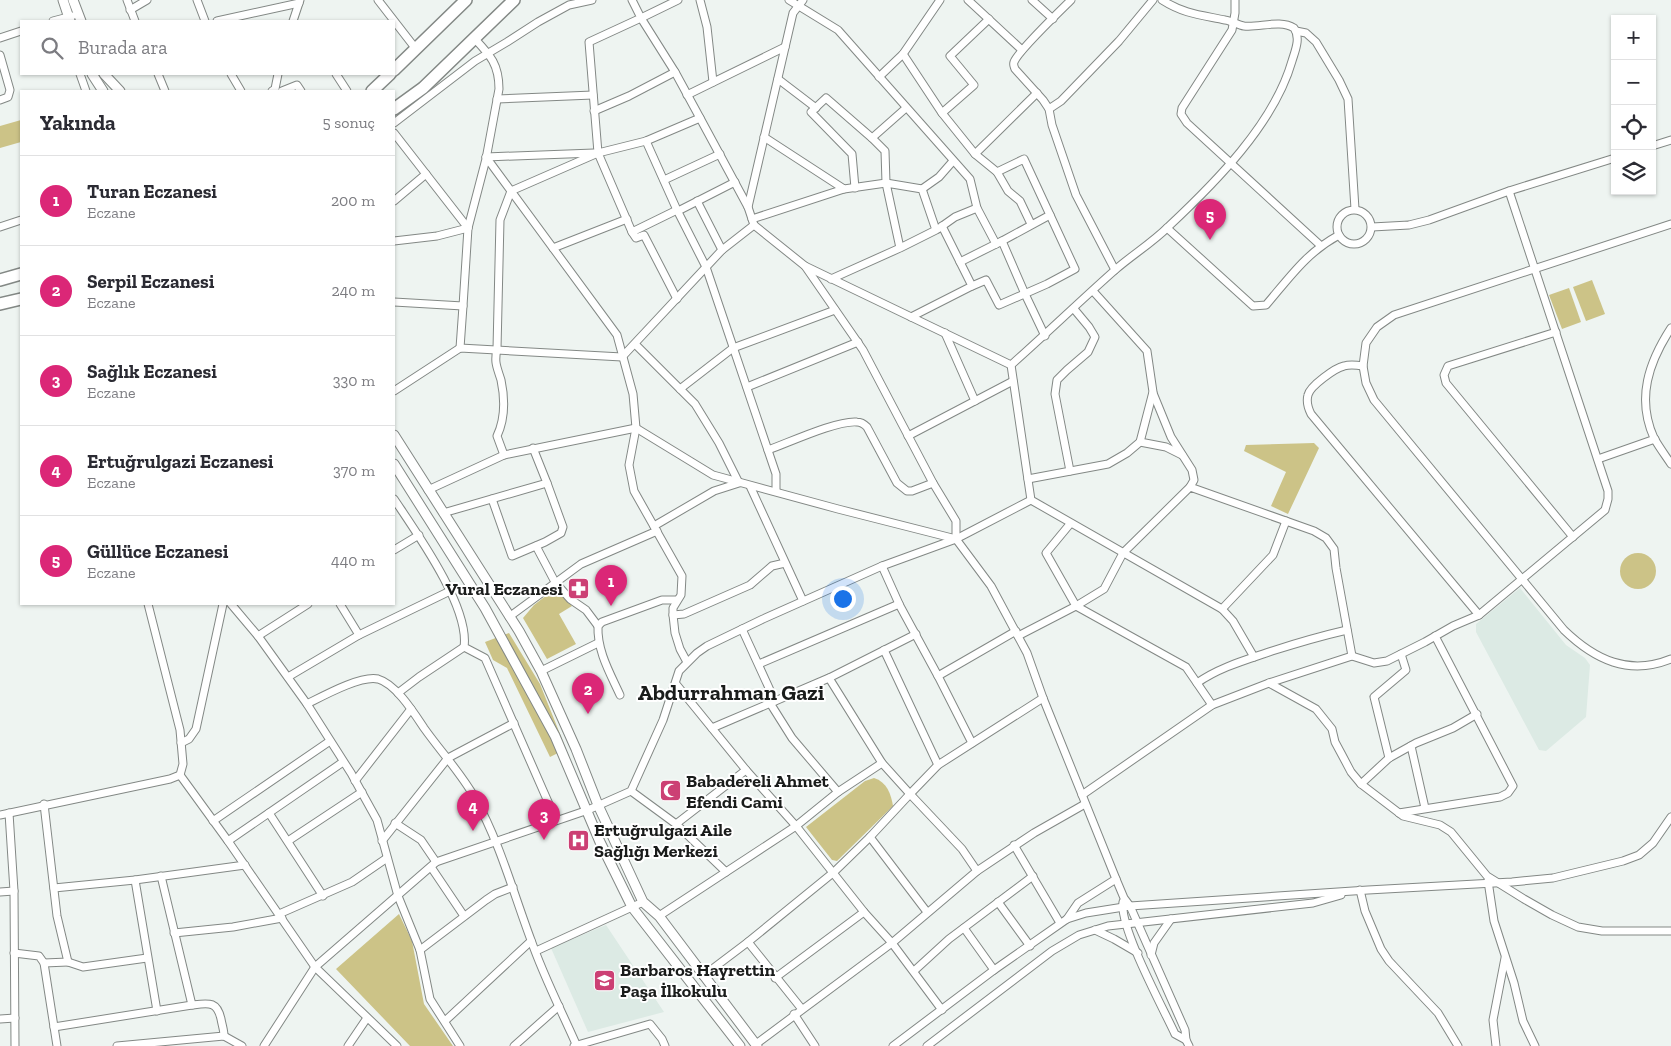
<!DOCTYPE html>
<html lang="tr">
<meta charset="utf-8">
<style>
body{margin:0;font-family:"Zilla Slab",serif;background:#f7f7f7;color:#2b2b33}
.controls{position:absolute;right:15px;top:15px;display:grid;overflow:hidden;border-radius:0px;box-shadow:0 1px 4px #0004}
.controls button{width:45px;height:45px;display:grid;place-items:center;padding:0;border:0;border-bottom:1px solid #e1e1e2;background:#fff;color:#2b2b33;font:25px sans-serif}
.you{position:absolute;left:842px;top:598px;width:18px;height:18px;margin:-12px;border:4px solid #fff;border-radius:50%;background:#1a73e8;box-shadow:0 0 0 8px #1a73e833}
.badge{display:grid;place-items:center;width:32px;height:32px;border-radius:50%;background:#db2777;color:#fff;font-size:16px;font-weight:700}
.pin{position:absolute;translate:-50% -41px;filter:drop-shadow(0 1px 2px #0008)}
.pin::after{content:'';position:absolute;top:26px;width:18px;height:15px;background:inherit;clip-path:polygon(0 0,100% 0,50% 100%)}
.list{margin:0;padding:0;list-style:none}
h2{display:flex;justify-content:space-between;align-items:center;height:65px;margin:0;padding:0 20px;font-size:21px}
h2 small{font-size:16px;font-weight:400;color:#7c7c81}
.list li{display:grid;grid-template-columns:32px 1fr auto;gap:15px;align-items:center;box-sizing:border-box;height:90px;padding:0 20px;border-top:1px solid #e1e1e2}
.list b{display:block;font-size:19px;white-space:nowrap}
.list p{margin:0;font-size:16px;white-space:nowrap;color:#7c7c81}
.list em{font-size:16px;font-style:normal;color:#7c7c81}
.icon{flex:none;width:28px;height:28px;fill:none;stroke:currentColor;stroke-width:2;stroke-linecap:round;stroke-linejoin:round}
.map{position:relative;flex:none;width:1671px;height:1046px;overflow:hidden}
.search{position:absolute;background:#fff;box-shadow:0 1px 4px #0004;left:20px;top:20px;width:375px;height:55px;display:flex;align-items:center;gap:12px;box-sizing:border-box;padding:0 18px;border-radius:0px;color:#7c7c81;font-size:19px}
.panel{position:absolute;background:#fff;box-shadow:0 1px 4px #0004;left:20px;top:90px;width:375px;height:515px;border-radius:0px}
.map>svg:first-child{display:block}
.built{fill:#dceae4}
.green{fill:#ccc387}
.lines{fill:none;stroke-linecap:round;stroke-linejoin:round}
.minor-casing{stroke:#838885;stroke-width:9}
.tertiary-casing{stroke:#838885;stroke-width:11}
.trunk-casing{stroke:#838885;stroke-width:14}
.minor{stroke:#fff;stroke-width:7}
.tertiary{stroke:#fff;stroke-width:9}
.trunk{stroke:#fff;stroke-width:11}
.labels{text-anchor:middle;stroke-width:4;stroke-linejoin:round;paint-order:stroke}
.poi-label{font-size:18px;font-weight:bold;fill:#1a1c1b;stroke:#fff;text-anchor:start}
.district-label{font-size:22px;font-weight:bold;fill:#1a1c1b;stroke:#fff}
</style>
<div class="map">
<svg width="1671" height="1046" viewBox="0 0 1671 1046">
<rect width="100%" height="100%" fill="#eef4f1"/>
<g class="built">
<polygon points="1520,588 1566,645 1585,658 1590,665 1586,717 1546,751 1539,750 1476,632 1476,624"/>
<polygon points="606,925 664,1012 588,1032 551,948"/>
</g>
<g class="green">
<polygon points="21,120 21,142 0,148 0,126"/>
<polygon points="1592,280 1605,314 1586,321 1573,287"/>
<polygon points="1569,288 1581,322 1562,329 1549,295"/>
<polygon points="1314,443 1319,448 1288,514 1271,506 1286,472 1244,451 1246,445"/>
<circle cx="1638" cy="571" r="18"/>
<polygon points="556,588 572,606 559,614 576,644 547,659 523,618 534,605"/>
<polygon points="509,633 540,684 566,749 550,757 507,668 493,660 485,642"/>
<path d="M874,778C887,782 891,794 893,806L837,861L832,860L806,827L865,781Z"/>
<polygon points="399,914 412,941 424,1004 453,1046 410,1046 336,969"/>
</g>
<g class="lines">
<defs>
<g id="minor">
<polyline points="127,0 135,21"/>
<polyline points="197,0 205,21"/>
<polyline points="378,0 416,49"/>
<polyline points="632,0 641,18 589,42 598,153 632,232 677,210 706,267 776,474 776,491"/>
<polyline points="700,0 707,27 713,82"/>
<polyline points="789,0 838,30 970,179 977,208 996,244 1002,241 1025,294 1045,336"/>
<polyline points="968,0 1022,50"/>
<polyline points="1032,0 1053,19"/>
<path d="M1071,0C1060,11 1018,51 1014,62C1013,65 1014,66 1015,69L1043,100L1049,109L1052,125L1076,195L1115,270"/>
<polyline points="1235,0 1235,13 1232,30 1182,108 1181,114 1187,123 1320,245"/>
<polyline points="130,10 147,0"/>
<polyline points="53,21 72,16"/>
<polyline points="217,21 299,3"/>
<polyline points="293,21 300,0"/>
<polyline points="1296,31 1306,33 1316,42 1339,80 1348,99 1355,209"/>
<polyline points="0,38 21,31"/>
<polyline points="903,54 942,113 974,85 950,56 989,19"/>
<polyline points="0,55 10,90 8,97 0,100"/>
<polyline points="80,74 86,91"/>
<polyline points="158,74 165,91"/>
<polyline points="231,74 241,91"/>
<polyline points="336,74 347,91"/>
<polyline points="879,77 903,54 940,0"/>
<polyline points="778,79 816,108"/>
<polyline points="272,91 275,89 278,74"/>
<polyline points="282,91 297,85 301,91"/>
<polyline points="687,95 785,47"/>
<polyline points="497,99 593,95"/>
<polyline points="1049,109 1061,101 1119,41 1153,0"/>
<polyline points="594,111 629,96 675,72"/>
<polyline points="942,113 975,154 997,172"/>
<polyline points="700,118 748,207"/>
<polyline points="394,123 475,61 507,42 538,22 569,5 592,0"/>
<polyline points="394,133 468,228"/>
<polyline points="764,137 844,189 886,183 885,151 872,138 906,108"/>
<polyline points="646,141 677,210"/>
<polyline points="1652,146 1671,140"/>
<polyline points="975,154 1037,93"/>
<polyline points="486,157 617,335 633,394 636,428 629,465 634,491 682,576 681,595 673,608 673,615 675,633 680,649 687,662"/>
<polyline points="486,157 594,153"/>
<polyline points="664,180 720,154"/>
<polyline points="855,188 852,154 811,112 826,98 872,138"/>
<polyline points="922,189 939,177 953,161"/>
<polyline points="394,201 426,174"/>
<polyline points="697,201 722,250"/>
<circle cx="1354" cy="227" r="17"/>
<polyline points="678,211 735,182"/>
<polyline points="752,219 844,189"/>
<path d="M1671,224L1394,315L1377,327L1366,343L1363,366L1366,383L1374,400L1564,630C1595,660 1629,676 1671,659"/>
<polyline points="0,227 21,220"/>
<polyline points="1372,227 1409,225 1429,220 1509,191 1615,158"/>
<path d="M1167,228L1253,306L1266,305C1290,277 1306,253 1339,235"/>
<polyline points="938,229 955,217 977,208"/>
<polyline points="632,232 636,238 644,235 677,299"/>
<polyline points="394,241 437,236 468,228"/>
<polyline points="1002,241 1050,215 1024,159 997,172 1008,191 1020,201 1031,224"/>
<polyline points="553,248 627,219"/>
<polyline points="960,262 996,244"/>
<polyline points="805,266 1011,365 1031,500 1222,609 1233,621 1254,657"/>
<polyline points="831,279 900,248 886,183 922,189 936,230 900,248"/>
<polyline points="972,286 986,280 999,305 1047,284 1075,269 1050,215"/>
<path d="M394,302L463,306L468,228L486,159L499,89C499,64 490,55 474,38"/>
<polyline points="911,317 972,286 942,226"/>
<path d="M1671,328C1649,362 1636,398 1654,438C1659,447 1665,455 1671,464"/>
<polyline points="1556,332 1448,366 1444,375 1446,383 1573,537"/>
<polyline points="945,333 975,401"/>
<polyline points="635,344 695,404 719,443 739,483 714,491 654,526"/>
<polyline points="460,348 463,306"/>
<path d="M1011,365C1046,334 1080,301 1115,270C1132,255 1152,243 1168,227C1215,183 1274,124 1292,61C1295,51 1301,38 1294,28C1280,19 1259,28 1244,26C1238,25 1232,21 1225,20C1201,15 1184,14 1162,0"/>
<path d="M1363,366C1357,365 1350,364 1344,366C1335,368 1310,386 1308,395C1306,402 1308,408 1311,414L1479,615"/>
<polyline points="747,387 858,342"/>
<polyline points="680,389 733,348 835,310"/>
<polyline points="394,391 460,348 622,357 722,250 754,225 748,207 793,13 803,0"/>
<polyline points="1153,393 1171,437 1192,470 1194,480 1190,487"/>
<polyline points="908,436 1013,381"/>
<polyline points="1140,442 1166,447 1182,455"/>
<path d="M768,450C788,443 837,420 857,422C861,422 864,424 867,427L897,483L907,491H912L933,483"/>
<path d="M504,455L497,436C505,419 505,399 501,380C497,367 494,363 497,349L500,220L511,191L598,153L646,141L700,118L675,72L641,18L678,0"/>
<polyline points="1598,459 1655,439"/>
<polyline points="1070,471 1055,394 1057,380 1067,370 1088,352 1095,337 1089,327 1074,309"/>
<polyline points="1028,479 1108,464 1127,453 1140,442 1153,392 1147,351 1093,291"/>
<polyline points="750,486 803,601"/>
<polyline points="428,490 504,455 636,428 713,475 838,509 956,539 991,586 1027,653 1043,698 1116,879 1078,903 1067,919"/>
<path d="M394,499C416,532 470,607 464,647L485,658L556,820"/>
<polyline points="492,499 512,556 545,542 561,533 563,527 547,483"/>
<polyline points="443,513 547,483 533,448"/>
<polyline points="1070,524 1046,553 1076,606 1186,667 1212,705"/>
<polyline points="956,539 1031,500"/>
<polyline points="536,546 555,582 570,599 586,610 598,626"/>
<polyline points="394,550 419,535"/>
<polyline points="882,566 900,606 938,676"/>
<polyline points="231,604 258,636 307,704 351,773 377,820 398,896 420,950 430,999 460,1046"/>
<polyline points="340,604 359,635"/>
<polyline points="1222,609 1273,555 1286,521"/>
<polyline points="673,615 684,614 750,585 772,566 785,563"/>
<polyline points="509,617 581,564 657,531"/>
<polyline points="742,629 775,701"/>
<polyline points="916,634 829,678 882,763 910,794 938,765 1043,698"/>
<polyline points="258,636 308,604"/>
<polyline points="1018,636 1076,606 1104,589 1123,553 1190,487 1314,531 1326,538 1334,549 1336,568 1352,656 1269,683 1212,705 1082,795"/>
<polyline points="884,650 938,765"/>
<polyline points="1352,656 1374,663 1387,661 1425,642 1453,626 1479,615 1605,510 1608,499 1608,491 1509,191"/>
<polyline points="759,664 899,604"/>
<polyline points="541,671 598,643"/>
<polyline points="288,677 359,635 450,591"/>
<path d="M1197,683C1220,667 1246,660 1272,651C1297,643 1321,636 1347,630"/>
<polyline points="1269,683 1316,709 1332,729 1335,742 1342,755 1351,772 1361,784 1403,816 1440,825 1451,832 1487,876 1524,899 1552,915 1578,927 1602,931 1671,931"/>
<polyline points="676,684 746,770 796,826 864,912 892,943 942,1010"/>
<polyline points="398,693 419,677 464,647"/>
<path d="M620,695C610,673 597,651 598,626L602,622L662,600H677"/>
<polyline points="770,703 792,738 838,792"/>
<path d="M307,704C323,696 361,675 378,679C396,684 414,713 424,728C441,752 461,773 475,798C500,843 513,892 531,940C543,975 561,1010 576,1044"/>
<polyline points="712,728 829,678"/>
<polyline points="181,743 189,739 196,729 223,604"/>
<polyline points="972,743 938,676 1016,631"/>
<polyline points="1411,746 1425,808"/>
<polyline points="1389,758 1374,697 1406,670 1401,654"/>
<polyline points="180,775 228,841 315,967 397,1046"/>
<polyline points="355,781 411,709"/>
<polyline points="1361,784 1389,758 1416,743 1453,728 1477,714"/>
<polyline points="631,791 676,824 726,872 796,826 838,792 882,763"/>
<polyline points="44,804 57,916 68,962 44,963"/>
<polyline points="9,813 14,891 15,1046"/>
<polyline points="269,813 323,896"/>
<polyline points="1399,813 1500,797 1508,793 1513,786 1435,636"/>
<polyline points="0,815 170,779 180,775 183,764 180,730 148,604"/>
<polyline points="213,821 330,741"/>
<polyline points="395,823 421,840 436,862"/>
<polyline points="676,824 746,770"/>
<polyline points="870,837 927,912"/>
<polyline points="228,841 343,762"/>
<polyline points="288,841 362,792"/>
<polyline points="382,841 448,758 514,723"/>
<polyline points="1014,845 1060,923"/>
<polyline points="431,867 464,916"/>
<polyline points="161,876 192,1005"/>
<polyline points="1116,879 1124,898 1130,906 1185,1030 1186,1040 1189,1046"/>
<polyline points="135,880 157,1011"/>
<polyline points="1488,881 1494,921 1514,983 1523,1021 1535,1046"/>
<polyline points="54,888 135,880 245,865"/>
<polyline points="1360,890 1365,911 1381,949 1389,961 1438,1013 1458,1046"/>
<polyline points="0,892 14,891"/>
<polyline points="998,902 1030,946"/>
<path d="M1123,902C1119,927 1163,1008 1175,1034L1186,1040"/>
<polyline points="279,914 352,882 387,858"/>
<polyline points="659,916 726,872"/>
<polyline points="964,928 994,970"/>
<polyline points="1095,930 1114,939 1138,953"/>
<polyline points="174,933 233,927 282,918"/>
<polyline points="748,942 801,1008"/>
<polyline points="420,950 486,900 495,894 513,887"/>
<polyline points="536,951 643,902"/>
<polyline points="14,953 39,956 44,963 57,1046"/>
<polyline points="1151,955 1154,943 1171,919"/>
<polyline points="68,962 83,967 147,958"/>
<polyline points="914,971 949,939 1033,876"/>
<polyline points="703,976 748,942 834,872 870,837 910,794 962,849 977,871"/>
<polyline points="775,978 864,912"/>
<polyline points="794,1014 815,1046"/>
<polyline points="0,1019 15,1018"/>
<polyline points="445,1021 531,941"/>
<path d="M54,1027L192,1005C209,1003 217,1001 221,1019C222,1025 224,1030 224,1036"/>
<polyline points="756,1044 892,943 977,871 1034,833 1085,804"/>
<polyline points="117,1046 224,1036 242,1046"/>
<polyline points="264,1046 315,967 436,862 588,810 631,791 663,720 679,671 697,653 707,646 763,619 882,566 956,539 956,521 933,483 863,350 805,266 754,225"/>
<polyline points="348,1046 367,1018"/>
<polyline points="514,1046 559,1006"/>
<polyline points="574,1046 650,1024 662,1039 665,1046"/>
<polyline points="893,1046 994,970 1067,919 1086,913 1130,906 1368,890 1512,882 1553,878 1623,861 1639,855 1653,843 1671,817"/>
<polyline points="927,1046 1052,951 1079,935 1108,926 1313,903 1341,895"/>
<polyline points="1496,1046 1493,1020 1505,958"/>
</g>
<g id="tertiary">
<polyline points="63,0 70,21"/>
<polyline points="73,0 81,21"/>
<polyline points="92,74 103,91"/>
<polyline points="104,74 120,91"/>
<polyline points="394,435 519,631 541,671 576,749 598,805 643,902 659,916 757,1046"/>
<polyline points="394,464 485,608 555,736 600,842 632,907 740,1046"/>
</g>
<g id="trunk">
<polyline points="394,70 466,0"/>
<polyline points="372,91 390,74"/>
<polyline points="394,109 423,88 514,0"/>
<polyline points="0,280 21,274"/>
<polyline points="0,304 21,299"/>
</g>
</defs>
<use href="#minor" class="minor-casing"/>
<use href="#tertiary" class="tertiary-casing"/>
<use href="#trunk" class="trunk-casing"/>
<use href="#minor" class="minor"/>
<use href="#tertiary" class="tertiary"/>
<use href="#trunk" class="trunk"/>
</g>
<defs>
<symbol id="pharmacy-square" viewBox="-11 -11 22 22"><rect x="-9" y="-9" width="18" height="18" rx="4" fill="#cc4074" stroke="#fff"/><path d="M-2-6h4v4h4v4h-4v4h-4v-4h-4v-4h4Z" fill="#fff"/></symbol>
<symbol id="mosque-square" viewBox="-11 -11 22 22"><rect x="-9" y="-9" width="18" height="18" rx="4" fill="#cc4074" stroke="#fff"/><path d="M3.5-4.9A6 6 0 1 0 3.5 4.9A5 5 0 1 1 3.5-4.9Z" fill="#fff"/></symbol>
<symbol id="hospital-square" viewBox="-11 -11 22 22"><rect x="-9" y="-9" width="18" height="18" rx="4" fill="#cc4074" stroke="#fff"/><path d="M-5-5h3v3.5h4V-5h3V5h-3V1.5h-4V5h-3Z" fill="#fff"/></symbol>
<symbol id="school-square" viewBox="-11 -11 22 22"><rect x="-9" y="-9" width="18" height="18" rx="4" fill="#cc4074" stroke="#fff"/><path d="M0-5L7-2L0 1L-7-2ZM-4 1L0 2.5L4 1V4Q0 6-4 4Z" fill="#fff"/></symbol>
</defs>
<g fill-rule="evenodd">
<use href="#pharmacy-square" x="566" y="576" width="25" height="25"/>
<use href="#mosque-square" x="658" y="778" width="25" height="25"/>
<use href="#hospital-square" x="566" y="828" width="25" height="25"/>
<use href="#school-square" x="592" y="968" width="25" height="25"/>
</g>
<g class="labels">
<g class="poi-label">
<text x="563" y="595" text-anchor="end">Vural Eczanesi</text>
<text x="686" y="787">Babadereli Ahmet<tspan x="686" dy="21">Efendi Cami</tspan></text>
<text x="594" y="836">Ertuğrulgazi Aile<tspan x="594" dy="21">Sağlığı Merkezi</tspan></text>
<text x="620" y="976">Barbaros Hayrettin<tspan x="620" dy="21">Paşa İlkokulu</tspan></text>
</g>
<g class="district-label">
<text x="731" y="700">Abdurrahman Gazi</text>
</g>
</g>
</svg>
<div class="controls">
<button>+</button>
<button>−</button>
<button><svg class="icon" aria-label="locate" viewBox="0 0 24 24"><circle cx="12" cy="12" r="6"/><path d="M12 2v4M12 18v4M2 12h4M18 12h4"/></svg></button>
<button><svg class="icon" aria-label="layers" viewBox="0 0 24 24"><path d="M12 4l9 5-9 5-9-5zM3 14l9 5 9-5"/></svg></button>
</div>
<div class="you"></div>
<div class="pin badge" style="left:611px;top:606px">1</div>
<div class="pin badge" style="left:588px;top:714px">2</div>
<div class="pin badge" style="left:544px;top:840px">3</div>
<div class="pin badge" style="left:473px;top:831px">4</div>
<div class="pin badge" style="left:1210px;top:240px">5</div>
<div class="search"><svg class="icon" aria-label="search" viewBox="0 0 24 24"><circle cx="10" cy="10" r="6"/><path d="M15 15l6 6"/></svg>Burada ara</div>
<section class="panel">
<h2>Yakında<small>5 sonuç</small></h2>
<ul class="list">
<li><span class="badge">1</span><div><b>Turan Eczanesi</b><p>Eczane</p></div><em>200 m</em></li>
<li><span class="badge">2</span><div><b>Serpil Eczanesi</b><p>Eczane</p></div><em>240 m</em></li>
<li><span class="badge">3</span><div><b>Sağlık Eczanesi</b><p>Eczane</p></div><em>330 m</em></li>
<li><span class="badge">4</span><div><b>Ertuğrulgazi Eczanesi</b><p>Eczane</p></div><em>370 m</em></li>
<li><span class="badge">5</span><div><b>Güllüce Eczanesi</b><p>Eczane</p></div><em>440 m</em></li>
</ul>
</section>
</div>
